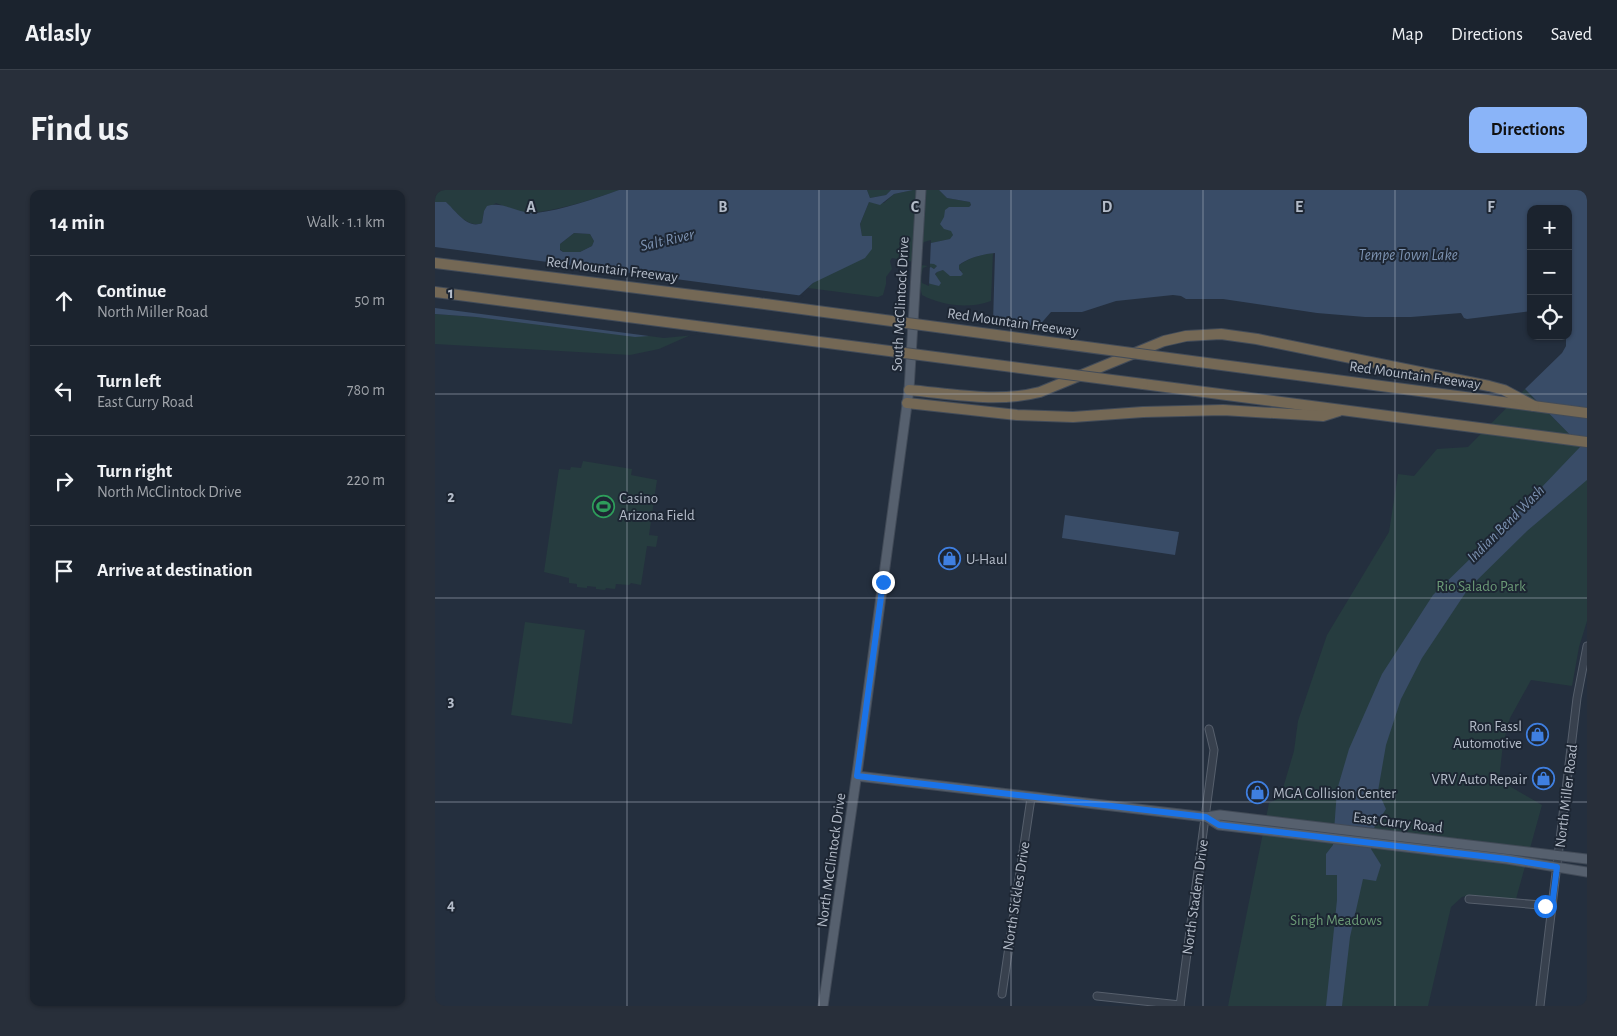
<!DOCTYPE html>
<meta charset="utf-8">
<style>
body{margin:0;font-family:"Alegreya Sans",sans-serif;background:#282f3a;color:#f1f3f6}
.controls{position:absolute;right:15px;top:15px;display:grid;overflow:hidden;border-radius:10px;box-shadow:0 1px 4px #0004}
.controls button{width:45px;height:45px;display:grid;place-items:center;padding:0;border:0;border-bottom:1px solid #39404a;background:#1b232e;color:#f1f3f6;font:25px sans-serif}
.stop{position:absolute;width:15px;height:15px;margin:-11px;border:4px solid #1a73e8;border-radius:50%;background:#fff}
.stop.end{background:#1a73e8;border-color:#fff;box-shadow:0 1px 5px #0008}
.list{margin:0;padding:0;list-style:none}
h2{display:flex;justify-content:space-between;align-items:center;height:65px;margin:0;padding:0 20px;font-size:21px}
h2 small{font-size:16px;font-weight:400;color:#a0a4aa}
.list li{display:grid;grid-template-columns:32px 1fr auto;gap:15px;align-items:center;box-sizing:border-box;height:90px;padding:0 20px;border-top:1px solid #39404a}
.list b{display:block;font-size:19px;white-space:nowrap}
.list p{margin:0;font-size:16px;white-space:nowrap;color:#a0a4aa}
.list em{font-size:16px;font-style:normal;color:#a0a4aa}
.icon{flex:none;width:28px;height:28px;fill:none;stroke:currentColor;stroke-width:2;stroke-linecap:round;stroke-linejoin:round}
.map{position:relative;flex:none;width:1152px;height:816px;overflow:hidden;border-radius:10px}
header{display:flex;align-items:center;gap:30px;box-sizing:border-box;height:70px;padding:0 25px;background:#1b232e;border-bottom:1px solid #39404a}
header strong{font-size:24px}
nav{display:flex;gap:28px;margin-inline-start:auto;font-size:18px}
.intro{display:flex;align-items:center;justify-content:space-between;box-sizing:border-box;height:120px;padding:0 30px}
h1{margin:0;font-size:35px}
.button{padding:12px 22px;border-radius:10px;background:#8ab4f8;color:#111;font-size:18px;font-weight:700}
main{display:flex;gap:30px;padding:0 30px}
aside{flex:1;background:#1b232e;border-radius:10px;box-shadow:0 1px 4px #0004}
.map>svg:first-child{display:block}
.green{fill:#263c3f}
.water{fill:#394c67;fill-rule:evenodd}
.pier{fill:#242f3e}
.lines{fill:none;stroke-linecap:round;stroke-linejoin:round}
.minor-casing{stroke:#565f6c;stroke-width:9}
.major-casing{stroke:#414a57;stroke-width:11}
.highway-casing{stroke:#434c59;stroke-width:12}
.minor{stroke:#38414e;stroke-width:7}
.major{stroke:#56606e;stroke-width:9}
.highway{stroke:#746855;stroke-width:10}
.highway-bridge-casing{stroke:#434c59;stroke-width:12;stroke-linecap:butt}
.highway-bridge{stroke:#746855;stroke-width:10}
.route{stroke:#1a73e8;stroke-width:6}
.grid{fill:none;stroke:#b4bcc9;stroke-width:1;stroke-opacity:0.55}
.labels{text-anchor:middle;stroke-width:4;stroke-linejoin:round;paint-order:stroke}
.street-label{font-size:15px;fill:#b4bcc9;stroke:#1d2633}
.poi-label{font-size:15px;fill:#b4bcc9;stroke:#1d2633;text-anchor:start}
.park-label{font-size:15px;fill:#6b9a76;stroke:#1d2633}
.water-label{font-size:16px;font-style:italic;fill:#7c92b1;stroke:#1d2633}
.grid-label{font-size:16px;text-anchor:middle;font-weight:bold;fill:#b4bcc9;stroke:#1d2633;stroke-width:4;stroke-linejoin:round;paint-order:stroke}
</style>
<header>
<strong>Atlasly</strong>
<nav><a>Map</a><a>Directions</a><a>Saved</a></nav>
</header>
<div class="intro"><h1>Find us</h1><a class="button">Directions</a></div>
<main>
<aside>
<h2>14 min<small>Walk · 1.1 km</small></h2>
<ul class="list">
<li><svg class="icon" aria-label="ahead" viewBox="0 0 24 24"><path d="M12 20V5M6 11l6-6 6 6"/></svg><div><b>Continue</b><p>North Miller Road</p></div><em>50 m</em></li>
<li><svg class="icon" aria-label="left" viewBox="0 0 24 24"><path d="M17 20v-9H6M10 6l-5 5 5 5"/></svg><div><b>Turn left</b><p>East Curry Road</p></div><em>780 m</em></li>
<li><svg class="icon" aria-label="right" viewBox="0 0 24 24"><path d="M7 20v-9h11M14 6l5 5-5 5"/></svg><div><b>Turn right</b><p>North McClintock Drive</p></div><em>220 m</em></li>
<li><svg class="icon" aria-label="arrive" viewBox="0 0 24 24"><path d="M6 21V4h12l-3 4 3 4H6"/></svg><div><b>Arrive at destination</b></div></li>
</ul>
</aside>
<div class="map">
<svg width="1152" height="816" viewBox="0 0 1152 816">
<rect width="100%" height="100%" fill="#242f3e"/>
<g class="green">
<path d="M0,0H184C163,8 108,26 86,22C78,21 69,16 61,13L49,21L47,33C33,39 20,21 11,12H0Z"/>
<polygon points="432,0 456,0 451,5 435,8"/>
<path d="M478,0H504L512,8L535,12L536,14L534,17H514L518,45L516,49L491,54L502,76L499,79L496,77L492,93L496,94L504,90L500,86L502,82L508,80L527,81L524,79V75C534,68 547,64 558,63L556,111C534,119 508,116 487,105L479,72L457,68L455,71L457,79L451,87V94L448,105L443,107L373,98L427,46L425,34L434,12L449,13L459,4Z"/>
<polygon points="139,43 155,44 159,51 157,56 145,62 128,62 125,59 125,54"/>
<polygon points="0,124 260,143 224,159 195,165 0,154"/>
<polygon points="1090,199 1152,262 1152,431 1144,457 1137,496 1096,490 1075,528 1068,554 1064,590 1107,615 1081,709 1034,705 1027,707 1016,717 993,816 793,816 834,613 845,608 859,561 863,531 892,445 954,342 963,284 979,286 1002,259 1033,257"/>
<polygon points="148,271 197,279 196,285 222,290 214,345 223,346 221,357 212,356 206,395 196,393 194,395 181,394 180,399 171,398 170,400 161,399 161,397 152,396 152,398 142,397 142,394 134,393 134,388 109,382 124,279 135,280 136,277 146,278"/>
<polygon points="90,432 150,440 137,534 76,525"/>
</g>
<g class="water">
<path d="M184,0H432L435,8L451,5L456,0H478L459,4L445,15L434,12L425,34L427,46H437V59L430,68L378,93L343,125L260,143L200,147L41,127L0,124V12H11C20,20 33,40 47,33L49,21L52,16C69,11 83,24 101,23C127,20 159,9 184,0ZM139,43L155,44L159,51L157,56L145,62H128L125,60V54Z"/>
<path d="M504,0H1152V290L1092,341L1033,399L987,468L966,509L951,555L943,601L951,619L939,638L936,659L946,675L941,691L928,689L915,747L907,816H891L902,710V685H891V664L898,655L902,600L914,559L947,484L998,405L1084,321L1146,256L1090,199L1127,163L1131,156V146H1133V19H1096V121L1032,129L1029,128L1026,123L976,127H930L882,123L788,109H751L746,106L738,105L681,111L647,122H616L602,138L558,133L560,63C548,64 533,68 524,75V79L528,84L526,86H515L508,80L502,82L500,84L506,93L504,96L492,93L490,80L496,77L499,79L502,76L499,74L488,73L491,54L515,49L518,45L516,41L509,39L505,34L509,27L510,20L514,17H534L536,15L535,12L512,8Z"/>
<polygon points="630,325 744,342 740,365 627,348"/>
</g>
<g class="pier">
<polygon points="496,50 494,96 487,93 486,86 488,78 493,76 486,75 483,69 484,57 489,52"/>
<polygon points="0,57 369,106 344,128 260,145 229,148 0,118"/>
<polygon points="555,130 607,137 602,141 557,135 555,133"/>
</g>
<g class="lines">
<defs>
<g id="minor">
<polyline points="1034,709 1117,716"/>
<polyline points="567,804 596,608"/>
<polyline points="662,806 745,815"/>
<polyline points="745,816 779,560 774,539"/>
<polyline points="1105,816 1142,508 1152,456"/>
</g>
<g id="major">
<polyline points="422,586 771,627 785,625 1152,669"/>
<polyline points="771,627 784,635 1072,669 1152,682"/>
<polyline points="388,816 423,576 474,200 486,0"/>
</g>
<g id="highway">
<polyline points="0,73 322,113"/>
<polyline points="0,102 439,159"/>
<polyline points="764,172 1152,223"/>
<polyline points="708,194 1152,252"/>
<path d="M474,200C518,204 562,213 605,202L729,151L751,146L786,144L822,149L1054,196L1069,200L1099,216"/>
<polyline points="472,213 582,225 638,227 708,222 788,220 888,226 904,221"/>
</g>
</defs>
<use href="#minor" class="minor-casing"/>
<use href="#major" class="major-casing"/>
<use href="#highway" class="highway-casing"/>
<use href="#minor" class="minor"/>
<use href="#major" class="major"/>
<use href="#highway" class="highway"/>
<defs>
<g id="highway-bridge">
<polyline points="322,113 764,172"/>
<polyline points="439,159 708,194"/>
</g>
</defs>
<use href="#highway-bridge" class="highway-bridge-casing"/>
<use href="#highway-bridge" class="highway-bridge"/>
</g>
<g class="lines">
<polyline class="route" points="448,392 422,586 771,627 784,635 1072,669 1122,677 1117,716 1110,716"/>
</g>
<path class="grid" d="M192,0V816M384,0V816M576,0V816M768,0V816M960,0V816M0,204H1152M0,408H1152M0,612H1152"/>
<defs>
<symbol id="stadium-ring" viewBox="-11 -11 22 22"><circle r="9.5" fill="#1d2633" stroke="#2e9e5b" stroke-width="1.5"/><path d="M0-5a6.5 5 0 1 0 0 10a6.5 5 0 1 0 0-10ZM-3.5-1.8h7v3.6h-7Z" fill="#2e9e5b"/></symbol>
<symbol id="shop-ring" viewBox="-11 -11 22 22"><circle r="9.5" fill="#1d2633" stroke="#3f7fe0" stroke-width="1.5"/><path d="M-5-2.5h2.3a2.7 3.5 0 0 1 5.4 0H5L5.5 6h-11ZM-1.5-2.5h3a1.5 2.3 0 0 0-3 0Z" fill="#3f7fe0"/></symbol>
</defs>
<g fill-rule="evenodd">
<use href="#stadium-ring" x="156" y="304" width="25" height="25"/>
<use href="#shop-ring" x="502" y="356" width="25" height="25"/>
<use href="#shop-ring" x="1090" y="532" width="25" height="25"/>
<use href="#shop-ring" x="1096" y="576" width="25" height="25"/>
<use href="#shop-ring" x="810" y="590" width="25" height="25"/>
</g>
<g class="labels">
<g class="street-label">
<text transform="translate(177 79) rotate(7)" y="5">Red Mountain Freeway</text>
<text transform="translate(465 114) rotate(-87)" y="5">South McClintock Drive</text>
<text transform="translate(578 132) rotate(8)" y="5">Red Mountain Freeway</text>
<text transform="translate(980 185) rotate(8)" y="5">Red Mountain Freeway</text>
<text transform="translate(1131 606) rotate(-83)" y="5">North Miller Road</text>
<text transform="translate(963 632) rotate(7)" y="5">East Curry Road</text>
<text transform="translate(396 670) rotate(-82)" y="5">North McClintock Drive</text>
<text transform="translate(581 706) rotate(-81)" y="5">North Sickles Drive</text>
<text transform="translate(760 707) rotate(-82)" y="5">North Stadem Drive</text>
</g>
<g class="poi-label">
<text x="184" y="313">Casino<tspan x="184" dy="17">Arizona Field</tspan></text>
<text x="531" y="374">U-Haul</text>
<text x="1087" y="541" text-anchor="end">Ron Fassl<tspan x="1087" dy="17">Automotive</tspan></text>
<text x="1092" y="594" text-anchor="end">VRV Auto Repair</text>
<text x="838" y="608">MGA Collision Center</text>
</g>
<g class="park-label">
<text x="1046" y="401">Rio Salado Park</text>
<text x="901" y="735">Singh Meadows</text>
</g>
<g class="water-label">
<text transform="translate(232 49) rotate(-13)" y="6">Salt River</text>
<text x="973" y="70">Tempe Town Lake</text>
<text transform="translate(1070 333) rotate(-45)" y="6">Indian Bend Wash</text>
</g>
</g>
<g class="grid-label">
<text x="96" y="22">A</text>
<text x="288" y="22">B</text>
<text x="480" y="22">C</text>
<text x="672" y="22">D</text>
<text x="864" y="22">E</text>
<text x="1056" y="22">F</text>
<text x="16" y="108">1</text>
<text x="16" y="312">2</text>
<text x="16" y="516">3</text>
<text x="16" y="720">4</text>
</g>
</svg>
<div class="controls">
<button>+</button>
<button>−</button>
<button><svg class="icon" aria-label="locate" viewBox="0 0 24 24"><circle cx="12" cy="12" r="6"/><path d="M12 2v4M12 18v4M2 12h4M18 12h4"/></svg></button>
</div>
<div class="stop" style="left:1110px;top:716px"></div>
<div class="stop end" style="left:448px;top:392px"></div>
</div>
</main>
